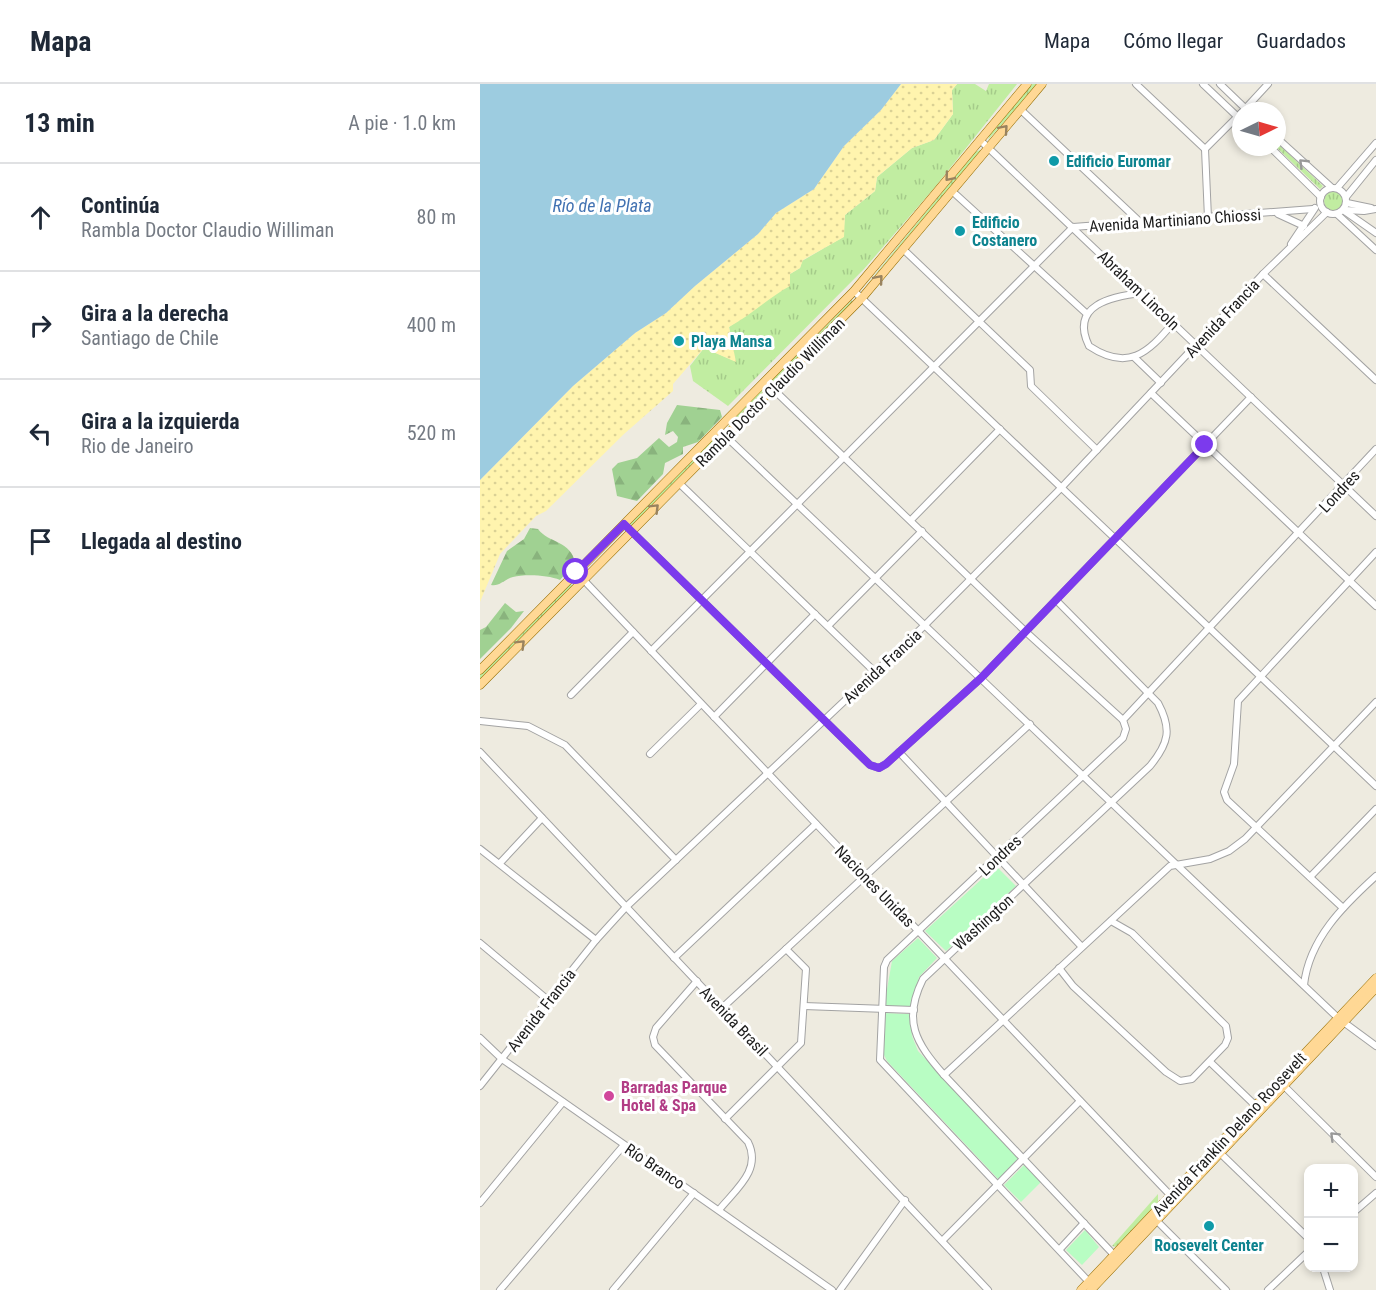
<!DOCTYPE html>
<html lang="es">
<meta charset="utf-8">
<style>
body{margin:0;font-family:"Roboto Condensed",sans-serif;background:#f6f6f7;color:#1f2937}
.controls{position:absolute;right:18px;bottom:18px;display:grid;overflow:hidden;border-radius:12px;box-shadow:0 3px 9px #0003}
.controls button{width:54px;height:54px;display:grid;place-items:center;padding:0;border:0;border-bottom:2px solid #e0e1e3;background:#fff;color:#1f2937;font:30px sans-serif}
.compass{position:absolute;left:752px;top:18px;width:54px;height:54px;border-radius:50%;background:#fff;box-shadow:0 3px 9px #0003;rotate:85deg}
.stop{position:absolute;width:18px;height:18px;margin:-14px;border:4px solid #7c3aed;border-radius:50%;background:#fff}
.stop.end{background:#7c3aed;border-color:#fff;box-shadow:0 2px 6px #0008}
.list{margin:0;padding:0;list-style:none}
h2{display:flex;justify-content:space-between;align-items:center;height:78px;margin:0;padding:0 24px;font-size:26px}
h2 small{font-size:20px;font-weight:400;color:#747a83}
.list li{display:grid;grid-template-columns:39px 1fr auto;gap:18px;align-items:center;box-sizing:border-box;height:108px;padding:0 24px;border-top:2px solid #e0e1e3}
.list b{display:block;font-size:22px;white-space:nowrap}
.list p{margin:0;font-size:20px;white-space:nowrap;color:#747a83}
.list em{font-size:20px;font-style:normal;color:#747a83}
.icon{flex:none;width:33px;height:33px;fill:none;stroke:currentColor;stroke-width:2;stroke-linecap:round;stroke-linejoin:round}
.map{position:relative;flex:none;width:896px;height:1206px;overflow:hidden}
header{display:flex;align-items:center;gap:36px;box-sizing:border-box;height:84px;padding:0 30px;background:#fff;border-bottom:2px solid #e0e1e3}
header strong{font-size:28px}
nav{display:flex;gap:33px;margin-inline-start:auto;font-size:21px}
main{display:flex}
aside{flex:1;background:#fff}
.map>svg:first-child{display:block}
.grass{fill:url(#grass-tufts)}
.forest{fill:url(#forest-firs)}
.sand{fill:url(#sand-dots)}
.park{fill:#b8fdc3}
.water{fill:#9dcce0}
.lines{fill:none;stroke-linecap:round;stroke-linejoin:round}
.minor-casing{stroke:#a3a3a3;stroke-width:8}
.major-casing{stroke:#946d00;stroke-width:9}
.minor{stroke:#fff;stroke-width:6}
.major{stroke:#ffd895;stroke-width:8}
.oneway{stroke:#99835f}
.oneway2{stroke:#999}
.route{stroke:#7c3aed;stroke-width:8}
.culture-dot{fill:#0f9aa8;stroke:#fff;stroke-width:2}
.hotel-dot{fill:#d1479c;stroke:#fff;stroke-width:2}
.labels{text-anchor:middle;stroke-width:6;stroke-linejoin:round;paint-order:stroke}
.culture-label{font-size:16px;font-weight:bold;fill:#0d838f;stroke:#fff;text-anchor:start}
.street-label{font-size:16px;fill:#1c1c1c;stroke:#fff}
.hotel-label{font-size:16px;font-weight:bold;fill:#b23c85;stroke:#fff;text-anchor:start}
.water-label{font-size:18px;font-style:italic;fill:#4272b2;stroke:#fff}
</style>
<header>
<strong>Mapa</strong>
<nav><a>Mapa</a><a>Cómo llegar</a><a>Guardados</a></nav>
</header>
<main>
<aside>
<h2>13 min<small>A pie · 1.0 km</small></h2>
<ul class="list">
<li><svg class="icon" aria-label="ahead" viewBox="0 0 24 24"><path d="M12 20V5M6 11l6-6 6 6"/></svg><div><b>Continúa</b><p>Rambla Doctor Claudio Williman</p></div><em>80 m</em></li>
<li><svg class="icon" aria-label="right" viewBox="0 0 24 24"><path d="M7 20v-9h11M14 6l5 5-5 5"/></svg><div><b>Gira a la derecha</b><p>Santiago de Chile</p></div><em>400 m</em></li>
<li><svg class="icon" aria-label="left" viewBox="0 0 24 24"><path d="M17 20v-9H6M10 6l-5 5 5 5"/></svg><div><b>Gira a la izquierda</b><p>Rio de Janeiro</p></div><em>520 m</em></li>
<li><svg class="icon" aria-label="arrive" viewBox="0 0 24 24"><path d="M6 21V4h12l-3 4 3 4H6"/></svg><div><b>Llegada al destino</b></div></li>
</ul>
</aside>
<div class="map">
<svg width="896" height="1206" viewBox="0 0 896 1206">
<defs>
<pattern id="grass-tufts" width="24" height="20" patternUnits="userSpaceOnUse" patternTransform="scale(1.5)"><rect width="24" height="20" fill="#c1eda1"/><path d="M3 7l-1-3M5 7V3M7 7l1-3M15 17l-1-3M17 17v-4M19 17l1-3" fill="none" stroke="#a5cb8a"/></pattern>
<pattern id="forest-firs" width="22" height="20" patternUnits="userSpaceOnUse" patternTransform="scale(1.5)"><rect width="22" height="20" fill="#a0d192"/><path d="M5 1l3.5 6h-7zM16 11l3.5 6h-7z" fill="#89b37d"/></pattern>
<pattern id="sand-dots" width="8" height="8" patternUnits="userSpaceOnUse" patternTransform="scale(1.5)"><rect width="8" height="8" fill="#fff4ae"/><path d="M2 2h.1M6 6h.1" fill="none" stroke="#dad195" stroke-width="1.8" stroke-linecap="round"/></pattern>
</defs>
<rect width="100%" height="100%" fill="#eeebe0"/>
<g class="grass">
<polygon points="477,0 495,0 506,7 509,0 537,0 455,103 384,185 248,322 213,297 210,282 224,264 255,277 249,243 293,211 310,190 320,184 322,177 363,153 365,131 395,107 397,93 432,64 454,56 473,30 472,6"/>
<polygon points="552,0 558,0 508,56 510,50"/>
<polygon points="797,59 843,102 840,105 796,63"/>
<polygon points="500,66 500,68 384,204 495,68"/>
<circle cx="854" cy="117" r="10"/>
<polygon points="372,216 373,219 248,343 251,337"/>
<polygon points="236,355 153,442 151,442 150,438 231,357"/>
<polygon points="90,500 93,501 0,597 0,590"/>
<polygon points="678,1110 678,1119 637,1163 632,1162"/>
</g>
<g class="forest">
<polygon points="197,321 240,326 242,333 218,358 203,363 203,370 185,379 183,390 157,417 137,412 132,385 138,379 157,374 179,354 189,363 197,358 198,353 193,347 185,351 187,339"/>
<path d="M50,444L58,445C68,459 92,457 95,479L80,496C68,491 45,490 33,493C25,495 19,503 11,501L27,467L44,455Z"/>
<polygon points="25,519 36,528 44,527 31,544 0,575 0,546 6,543"/>
</g>
<path class="sand" d="M421,0H477L472,6L473,30L454,56L432,64L397,93L395,107L365,131L364,153L323,176L320,184L310,190V202C288,214 271,231 249,243L256,278L224,264L193,300V307L144,350L66,427L56,432L20,470L0,518V396L93,302L155,249L186,229L215,202L278,150L296,129L334,105L364,62L401,26Z"/>
<g class="park">
<polygon points="516,782 536,802 466,867 445,847"/>
<polygon points="438,854 457,874 439,893 432,922 404,922 412,877"/>
<polygon points="404,929 430,930 432,952 438,967 539,1073 519,1096 407,977 404,971"/>
<polygon points="544,1081 561,1098 541,1118 524,1101"/>
<polygon points="605,1146 619,1163 602,1181 586,1166"/>
</g>
<polygon class="water" points="0,0 421,0 401,26 364,62 334,105 296,129 278,150 215,202 186,229 155,249 93,302 0,396"/>
<g class="lines">
<defs>
<g id="minor">
<polyline points="656,0 725,65"/>
<polyline points="723,0 761,36"/>
<polyline points="740,0 768,27"/>
<polyline points="541,26 660,138"/>
<polyline points="764,26 788,0"/>
<polyline points="797,54 851,103"/>
<polyline points="500,56 896,432"/>
<polyline points="790,63 841,113"/>
<circle cx="853" cy="117" r="13"/>
<polyline points="857,104 896,59"/>
<polyline points="472,107 607,230"/>
<polyline points="866,113 896,76"/>
<polyline points="867,119 891,124"/>
<polyline points="863,126 896,149"/>
<polyline points="864,126 884,127 896,125"/>
<polyline points="798,130 824,142"/>
<polyline points="857,130 896,166"/>
<polyline points="728,134 725,65 761,29"/>
<polyline points="593,143 833,125"/>
<polyline points="811,160 835,124"/>
<polyline points="424,166 550,286 551,302 617,366"/>
<polyline points="783,190 896,296"/>
<polyline points="374,207 896,702"/>
<path d="M663,209C632,212 589,221 609,262C648,288 668,269 693,239"/>
<polyline points="654,273 681,299"/>
<polyline points="293,305 546,548 643,636"/>
<polyline points="671,309 896,522"/>
<polyline points="238,345 858,934 896,962"/>
<polyline points="200,400 395,588"/>
<polyline points="431,436 520,345"/>
<polyline points="144,440 390,681 399,684 406,680 501,594 771,313"/>
<polyline points="96,488 692,1113"/>
<path d="M576,516L678,619C692,645 689,659 670,682L443,895C422,937 436,959 464,991L636,1173"/>
<polyline points="348,542 442,447"/>
<polyline points="171,567 593,143"/>
<polyline points="91,611 153,548"/>
<polyline points="234,633 335,530"/>
<polyline points="0,637 48,642 85,661 196,776"/>
<polyline points="0,668 508,1206"/>
<polyline points="419,668 601,862"/>
<polyline points="170,670 221,620"/>
<polyline points="0,765 116,856"/>
<polyline points="20,779 62,734"/>
<polyline points="830,793 896,725"/>
<polyline points="863,824 747,716 744,708 754,680 758,617 896,468"/>
<polyline points="0,859 68,916"/>
<polyline points="194,874 336,740"/>
<polyline points="579,884 593,902 686,988 700,997 712,995 745,961 748,954 746,942 652,849 631,837"/>
<path d="M217,897L176,944L173,953L175,961L268,1058C282,1086 256,1105 239,1126"/>
<path d="M824,901C829,855 864,821 896,792"/>
<polyline points="324,922 434,926"/>
<polyline points="242,924 550,640"/>
<polyline points="0,954 22,975 352,1206"/>
<polyline points="730,978 778,1024"/>
<polyline points="464,991 690,782 730,775 749,767 765,755 896,618"/>
<polyline points="802,1000 896,1093"/>
<polyline points="0,1002 116,856 146,823 445,541 581,404 783,190 847,128"/>
<polyline points="245,1035 321,959 326,885 306,865"/>
<polyline points="738,1067 828,1154"/>
<polyline points="0,1119 83,1018"/>
<polyline points="874,1128 896,1109"/>
<polyline points="674,1134 746,1206"/>
<polyline points="463,1156 600,1017"/>
<polyline points="580,1165 604,1139"/>
<polyline points="843,1184 850,1206"/>
<polyline points="609,1198 400,976 404,883 407,876 643,654 646,645 643,636 896,365"/>
<polyline points="20,1206 144,1061"/>
<polyline points="133,1206 214,1109"/>
<polyline points="360,1206 425,1116"/>
<polyline points="788,1206 828,1168"/>
</g>
<g id="major">
<polyline points="0,586 374,207 547,0"/>
<polyline points="0,601 382,214 562,0"/>
<polyline points="601,1206 896,894"/>
<polyline points="611,1206 896,904"/>
</g>
</defs>
<use href="#minor" class="minor-casing"/>
<use href="#major" class="major-casing"/>
<use href="#minor" class="minor"/>
<use href="#major" class="major"/>
</g>
<defs><path id="oneway-chevron" d="M-2-3.5L2.5 0L-2 3.5" fill="none" stroke-width="1.6" stroke-linecap="round" stroke-linejoin="round" transform="scale(1.5)"/></defs>
<g class="oneway">
<use href="#oneway-chevron" transform="translate(524 45) rotate(-49)"/>
<use href="#oneway-chevron" transform="translate(469 93) rotate(130)"/>
<use href="#oneway-chevron" transform="translate(399 195) rotate(-50)"/>
<use href="#oneway-chevron" transform="translate(175 424) rotate(-45)"/>
<use href="#oneway-chevron" transform="translate(41 560) rotate(-45)"/>
</g>
<g class="oneway2">
<use href="#oneway-chevron" transform="translate(823 79) rotate(-136)"/>
<use href="#oneway-chevron" transform="translate(854 1052) rotate(-135)"/>
</g>
<g class="lines">
<polyline class="route" points="96,488 144,440 390,681 399,684 406,680 501,594 725,361"/>
</g>
<g class="culture-dot">
<circle cx="574" cy="77" r="6"/>
<circle cx="480" cy="147" r="6"/>
<circle cx="199" cy="257" r="6"/>
<circle cx="729" cy="1142" r="6"/>
</g>
<circle class="hotel-dot" cx="129" cy="1012" r="6"/>
<g class="labels">
<g class="culture-label">
<text x="586" y="83">Edificio Euromar</text>
<text x="492" y="144">Edificio<tspan x="492" dy="18">Costanero</tspan></text>
<text x="211" y="263">Playa Mansa</text>
<text x="729" y="1167" text-anchor="middle">Roosevelt Center</text>
</g>
<g class="street-label">
<text transform="translate(695 136) rotate(-4)" y="6">Avenida Martiniano Chiossi</text>
<text transform="translate(659 206) rotate(44)" y="6">Abraham Lincoln</text>
<text transform="translate(742 234) rotate(-47)" y="6">Avenida Francia</text>
<text transform="translate(290 308) rotate(-45)" y="6">Rambla Doctor Claudio Williman</text>
<text transform="translate(859 407) rotate(-47)" y="6">Londres</text>
<text transform="translate(402 582) rotate(-43)" y="6">Avenida Francia</text>
<text transform="translate(520 771) rotate(-43)" y="6">Londres</text>
<text transform="translate(395 802) rotate(46)" y="6">Naciones Unidas</text>
<text transform="translate(503 838) rotate(-42)" y="6">Washington</text>
<text transform="translate(61 926) rotate(-52)" y="6">Avenida Francia</text>
<text transform="translate(254 937) rotate(46)" y="6">Avenida Brasil</text>
<text transform="translate(749 1050) rotate(-47)" y="6">Avenida Franklin Delano Roosevelt</text>
<text transform="translate(175 1082) rotate(34)" y="6">Río Branco</text>
</g>
<g class="hotel-label">
<text x="141" y="1009">Barradas Parque<tspan x="141" dy="18">Hotel &amp; Spa</tspan></text>
</g>
<g class="water-label">
<text x="122" y="128">Río de la Plata</text>
</g>
</g>
</svg>
<div class="controls">
<button>+</button>
<button>−</button>
</div>
<svg class="compass" viewBox="-18 -18 36 36"><path d="M0-13l5 13h-10z" fill="#e53935"/><path d="M0 13l5-13h-10z" fill="#747a83"/></svg>
<div class="stop" style="left:96px;top:488px"></div>
<div class="stop end" style="left:725px;top:361px"></div>
</div>
</main>
